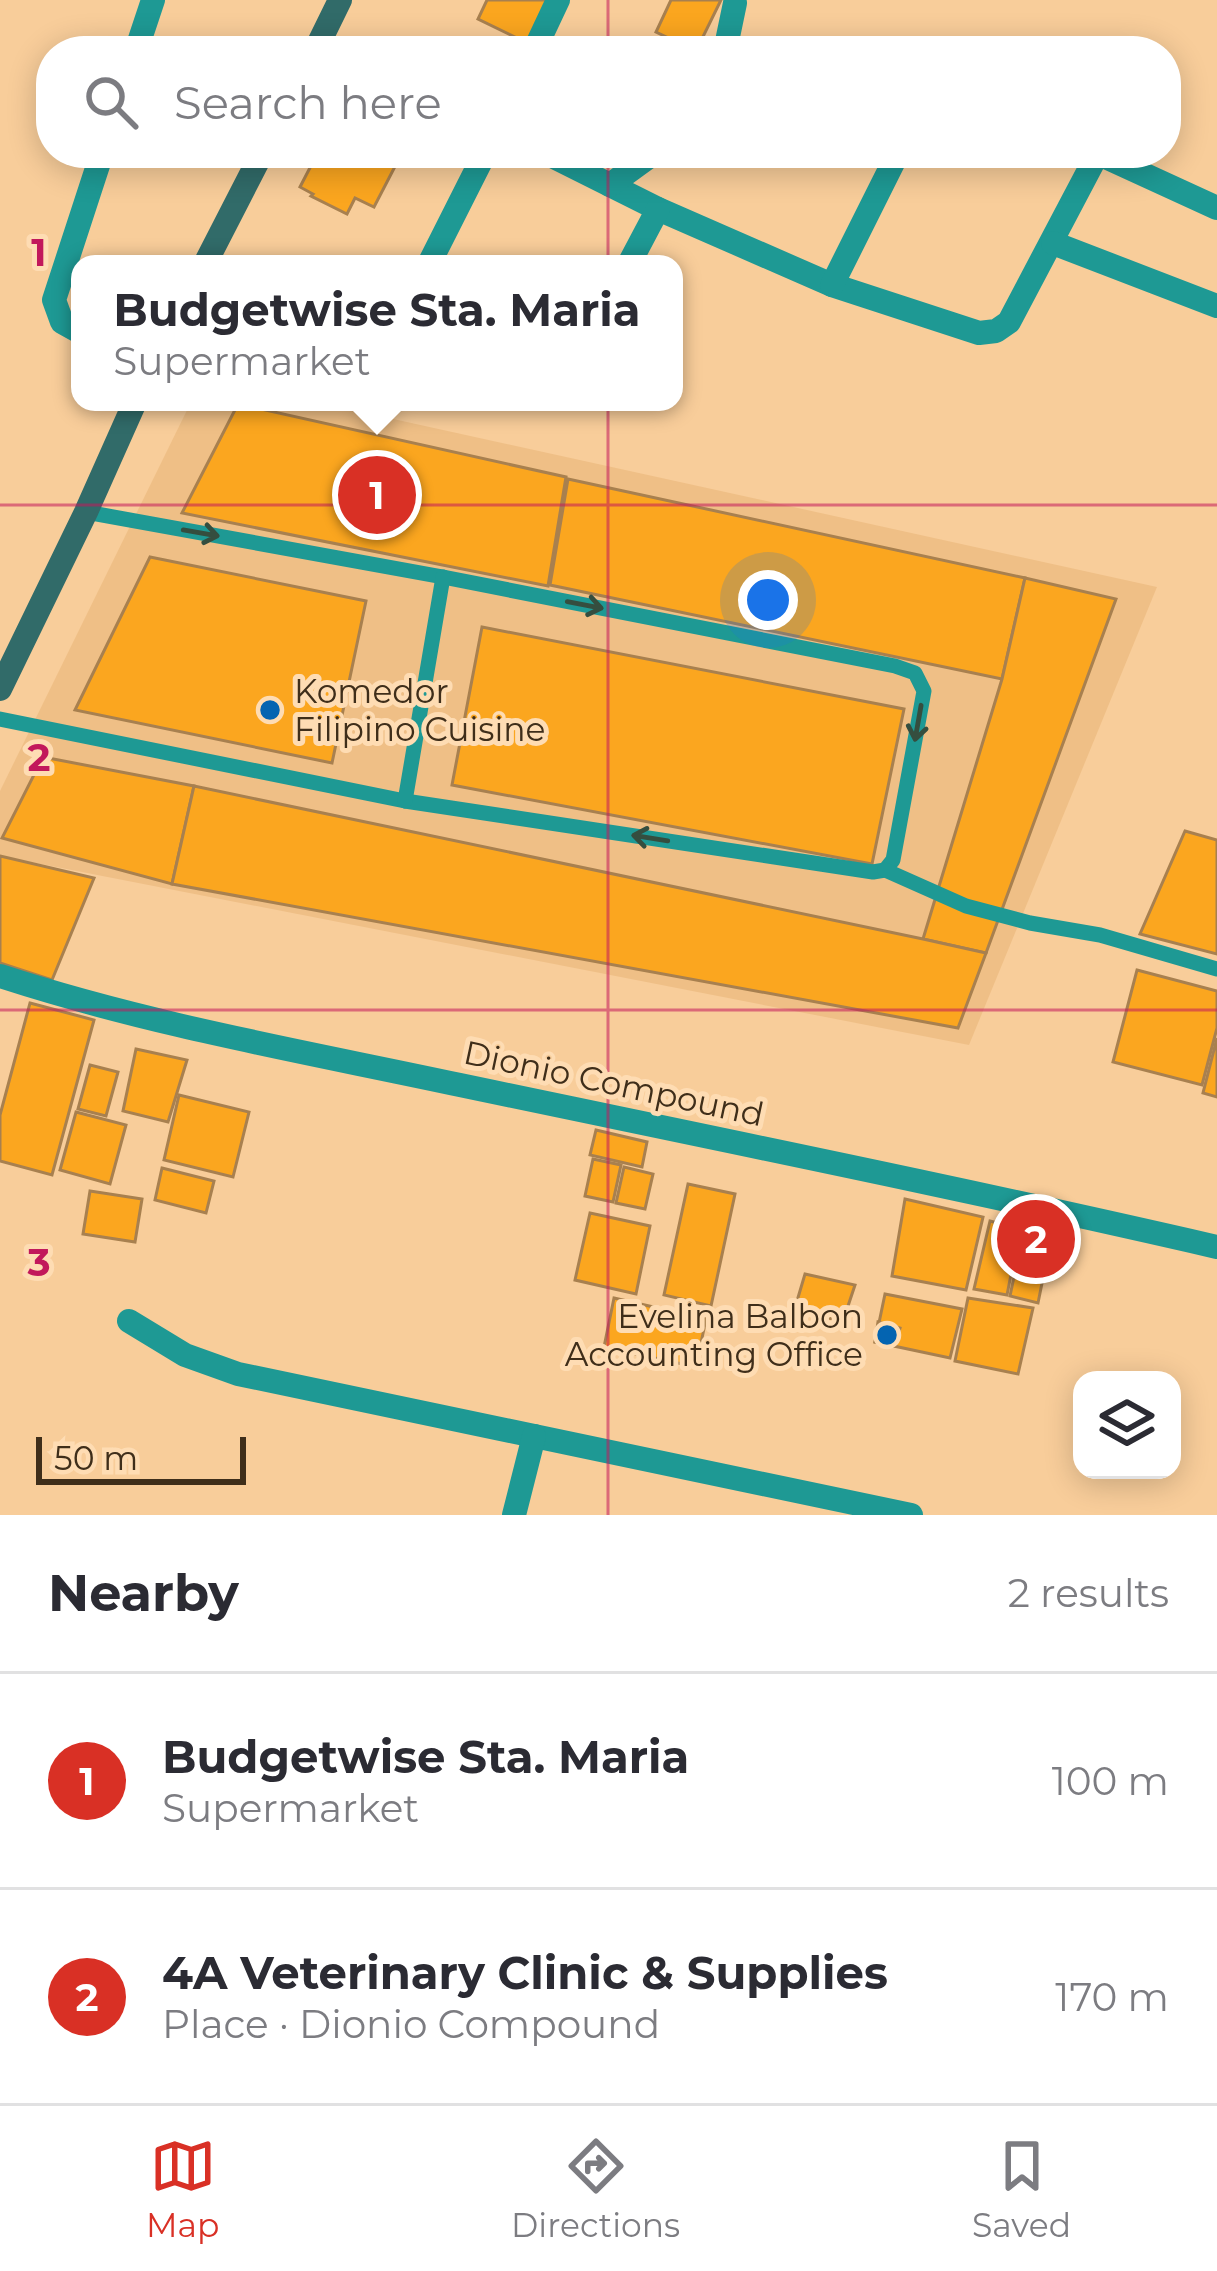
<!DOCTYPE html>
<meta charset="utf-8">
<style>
body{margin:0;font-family:Montserrat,sans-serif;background:#f7f7f7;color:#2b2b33}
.controls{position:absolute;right:36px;bottom:36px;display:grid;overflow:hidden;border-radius:24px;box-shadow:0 6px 30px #0003}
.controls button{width:108px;height:108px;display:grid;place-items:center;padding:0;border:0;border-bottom:3px solid #e1e1e2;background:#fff;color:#2b2b33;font:60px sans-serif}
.scale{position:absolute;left:36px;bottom:30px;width:210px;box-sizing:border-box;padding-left:12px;border:6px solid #3f2e1a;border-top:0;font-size:33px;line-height:42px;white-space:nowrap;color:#3f2e1a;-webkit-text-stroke:9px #fedcb3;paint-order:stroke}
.you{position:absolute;left:768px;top:600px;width:42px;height:42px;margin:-30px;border:9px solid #fff;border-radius:50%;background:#1a73e8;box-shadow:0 0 0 18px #1a73e833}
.badge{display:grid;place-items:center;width:78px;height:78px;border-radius:50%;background:#d93025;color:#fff;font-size:39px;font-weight:700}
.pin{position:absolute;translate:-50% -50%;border:6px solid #fff;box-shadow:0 3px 12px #0006}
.popup{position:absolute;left:71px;top:255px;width:612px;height:156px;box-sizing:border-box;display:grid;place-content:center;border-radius:24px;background:#fff;filter:drop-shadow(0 3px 9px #0005);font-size:39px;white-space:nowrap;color:#7c7c81}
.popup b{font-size:45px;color:#2b2b33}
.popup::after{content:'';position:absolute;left:50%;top:100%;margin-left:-24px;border:24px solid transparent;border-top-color:#fff}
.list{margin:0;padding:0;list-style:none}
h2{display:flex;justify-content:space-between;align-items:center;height:156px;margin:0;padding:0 48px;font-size:51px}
h2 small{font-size:39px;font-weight:400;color:#7c7c81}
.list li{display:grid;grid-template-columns:78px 1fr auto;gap:36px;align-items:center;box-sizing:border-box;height:216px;padding:0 48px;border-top:3px solid #e1e1e2}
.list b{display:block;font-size:45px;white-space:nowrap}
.list p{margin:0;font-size:39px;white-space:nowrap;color:#7c7c81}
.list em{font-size:39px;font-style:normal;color:#7c7c81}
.icon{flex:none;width:66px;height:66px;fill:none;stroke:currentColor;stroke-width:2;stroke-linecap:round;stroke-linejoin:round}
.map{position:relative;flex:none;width:1217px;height:1515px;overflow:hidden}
.search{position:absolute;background:#fff;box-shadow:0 6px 30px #0003;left:36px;right:36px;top:36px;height:132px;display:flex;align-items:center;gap:30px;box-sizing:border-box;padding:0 42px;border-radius:48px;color:#7c7c81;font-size:45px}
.sheet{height:588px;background:#fff}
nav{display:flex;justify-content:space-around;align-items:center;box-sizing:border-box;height:168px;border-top:3px solid #e1e1e2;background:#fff;font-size:33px;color:#7c7c81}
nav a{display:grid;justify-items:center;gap:6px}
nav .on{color:#d93025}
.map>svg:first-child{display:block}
.built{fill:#efbf86}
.building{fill:#fba61f;stroke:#a8804f;stroke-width:3}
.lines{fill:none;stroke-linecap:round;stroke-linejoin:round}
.lane{stroke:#1e9994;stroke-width:15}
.street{stroke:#1e9994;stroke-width:24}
.secondary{stroke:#316b69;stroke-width:24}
.oneway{stroke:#354e3f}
.grid{fill:none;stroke:#c2185b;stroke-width:3;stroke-opacity:0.55}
.poi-dot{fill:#0464b1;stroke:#fedcb3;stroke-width:4.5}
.labels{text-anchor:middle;stroke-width:10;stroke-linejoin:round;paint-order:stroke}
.poi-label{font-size:33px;fill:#3f2e1a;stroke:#fedcb3;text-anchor:start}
.street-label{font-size:33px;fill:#3f2e1a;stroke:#fedcb3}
.grid-label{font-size:39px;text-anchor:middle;font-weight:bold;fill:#c2185b;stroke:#fedcb3;stroke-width:10;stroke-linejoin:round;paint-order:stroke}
</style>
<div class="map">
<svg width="1217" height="1515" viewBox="0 0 1217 1515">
<rect width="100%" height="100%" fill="#f8cd9a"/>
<polygon class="built" points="191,402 316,402 1157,587 969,1045 0,856 0,791"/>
<g class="building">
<polygon points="487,0 548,0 527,43 478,19"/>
<polygon points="671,0 721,0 696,51 656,32"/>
<polygon points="322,153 402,153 374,207 355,198 347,214 311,196 313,194 300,187 315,158 319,160"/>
<polygon points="238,404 566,477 548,586 182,513"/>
<polygon points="568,479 1025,578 1002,679 550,585"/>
<polygon points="150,557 366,601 332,763 75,710"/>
<polygon points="1025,578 1116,599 986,953 923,939 1002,679"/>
<polygon points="482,627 904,709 872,864 452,785"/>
<polygon points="43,757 194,786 172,884 2,838"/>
<polygon points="194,786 923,939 986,953 958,1028 172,884"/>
<polygon points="1185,831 1217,840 1217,954 1140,934"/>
<polygon points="0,856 94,878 52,980 0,963"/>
<polygon points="1137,970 1217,991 1217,1028 1202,1085 1113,1062"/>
<polygon points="30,1003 94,1020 52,1175 0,1161 0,1115"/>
<polygon points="1217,1038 1217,1097 1203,1093"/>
<polygon points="136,1049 187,1060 168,1122 123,1111"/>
<polygon points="90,1065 118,1072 106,1116 78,1109"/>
<polygon points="179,1095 249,1112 233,1177 164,1160"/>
<polygon points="76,1112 126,1125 110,1184 60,1170"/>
<polygon points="596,1130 647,1142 642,1167 590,1155"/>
<polygon points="593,1159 621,1165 613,1202 585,1196"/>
<polygon points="624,1167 653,1174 645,1209 616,1203"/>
<polygon points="162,1168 214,1181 206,1213 155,1200"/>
<polygon points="688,1184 735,1194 711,1306 664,1295"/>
<polygon points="90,1191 142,1199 135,1242 83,1234"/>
<polygon points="905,1199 983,1217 966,1290 892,1276"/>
<polygon points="590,1213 650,1226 636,1294 575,1280"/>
<polygon points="990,1221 1020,1229 1007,1295 974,1289"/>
<polygon points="1024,1229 1052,1234 1038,1303 1010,1296"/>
<polygon points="1024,1229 1052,1233 1048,1252 1021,1245"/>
<polygon points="805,1274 855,1285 843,1321 794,1311"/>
<polygon points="885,1294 962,1309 950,1358 875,1342"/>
<polygon points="614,1298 706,1319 696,1367 604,1347"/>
<polygon points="968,1298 1033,1308 1018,1374 955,1361"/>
<polygon points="878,1322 900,1328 895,1346 875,1342"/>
</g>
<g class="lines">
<g class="lane">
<polyline points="0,719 405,801 873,872 885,870 893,860 924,691 915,673 895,666 443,577 86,512"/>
<polyline points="405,801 443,577"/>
<polyline points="885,870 966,906 1030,923 1100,935 1217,969"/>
</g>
<g class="street">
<polyline points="136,51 153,0"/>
<polyline points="534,51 558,0"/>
<polyline points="725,51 735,3"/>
<polyline points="546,153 658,209 832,285 979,333 996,331 1009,322 1098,153"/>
<polyline points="1097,153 1217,208"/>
<polyline points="610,185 654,153"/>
<polyline points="1053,243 1217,306"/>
<polyline points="429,264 485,153"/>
<polyline points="629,264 658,209"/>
<polyline points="832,285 898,153"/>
<polyline points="80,332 62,322 54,300 102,153"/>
<path d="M0,976C150,1025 306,1052 460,1085C713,1138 965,1189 1217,1247"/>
<polyline points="129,1321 185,1355 238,1374 911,1515"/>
<polyline points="514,1515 534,1436"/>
</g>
<g class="secondary">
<polyline points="315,51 340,0"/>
<polyline points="205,264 262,153"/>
<polyline points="0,689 86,512 135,402"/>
</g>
</g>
<defs><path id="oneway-shaft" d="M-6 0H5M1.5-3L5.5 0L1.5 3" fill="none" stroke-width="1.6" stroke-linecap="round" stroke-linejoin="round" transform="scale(3)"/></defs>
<g class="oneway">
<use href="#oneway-shaft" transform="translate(201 533) rotate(10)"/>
<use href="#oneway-shaft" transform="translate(585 605) rotate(11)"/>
<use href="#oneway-shaft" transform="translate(918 723) rotate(100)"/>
<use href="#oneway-shaft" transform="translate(650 838) rotate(-171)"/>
</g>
<path class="grid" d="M608,0V51M608,153V1515M0,505H1217M0,1010H1217"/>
<g class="poi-dot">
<circle cx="270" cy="710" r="12"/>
<circle cx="887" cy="1335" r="12"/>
</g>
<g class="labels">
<g class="poi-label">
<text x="294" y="703">Komedor<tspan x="294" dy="38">Filipino Cuisine</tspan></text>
<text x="863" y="1328" text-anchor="end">Evelina Balbon<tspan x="863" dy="38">Accounting Office</tspan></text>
</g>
<g class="street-label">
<text transform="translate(614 1083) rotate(12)" y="12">Dionio Compound</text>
</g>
</g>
<g class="grid-label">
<text x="39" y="266">1</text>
<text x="39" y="771">2</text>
<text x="39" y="1276">3</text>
</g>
</svg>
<div class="controls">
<button><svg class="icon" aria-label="layers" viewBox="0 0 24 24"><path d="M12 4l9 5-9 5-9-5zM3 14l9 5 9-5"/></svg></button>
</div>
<div class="scale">50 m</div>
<div class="you"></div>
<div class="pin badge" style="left:377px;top:495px">1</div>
<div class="popup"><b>Budgetwise Sta. Maria</b>Supermarket</div>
<div class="pin badge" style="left:1036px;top:1239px">2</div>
<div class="search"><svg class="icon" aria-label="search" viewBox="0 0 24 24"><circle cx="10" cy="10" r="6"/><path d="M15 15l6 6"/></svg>Search here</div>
</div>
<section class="sheet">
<h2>Nearby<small>2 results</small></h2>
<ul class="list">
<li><span class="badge">1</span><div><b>Budgetwise Sta. Maria</b><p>Supermarket</p></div><em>100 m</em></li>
<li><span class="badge">2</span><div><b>4A Veterinary Clinic &amp; Supplies</b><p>Place · Dionio Compound</p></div><em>170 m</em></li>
</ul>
</section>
<nav>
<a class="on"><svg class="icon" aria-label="map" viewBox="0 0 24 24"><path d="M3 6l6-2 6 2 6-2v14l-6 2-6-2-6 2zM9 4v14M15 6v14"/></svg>Map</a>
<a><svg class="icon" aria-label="directions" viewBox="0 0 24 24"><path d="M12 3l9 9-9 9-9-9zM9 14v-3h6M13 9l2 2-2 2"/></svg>Directions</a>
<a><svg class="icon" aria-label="saved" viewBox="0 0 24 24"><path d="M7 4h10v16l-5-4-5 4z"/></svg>Saved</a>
</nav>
